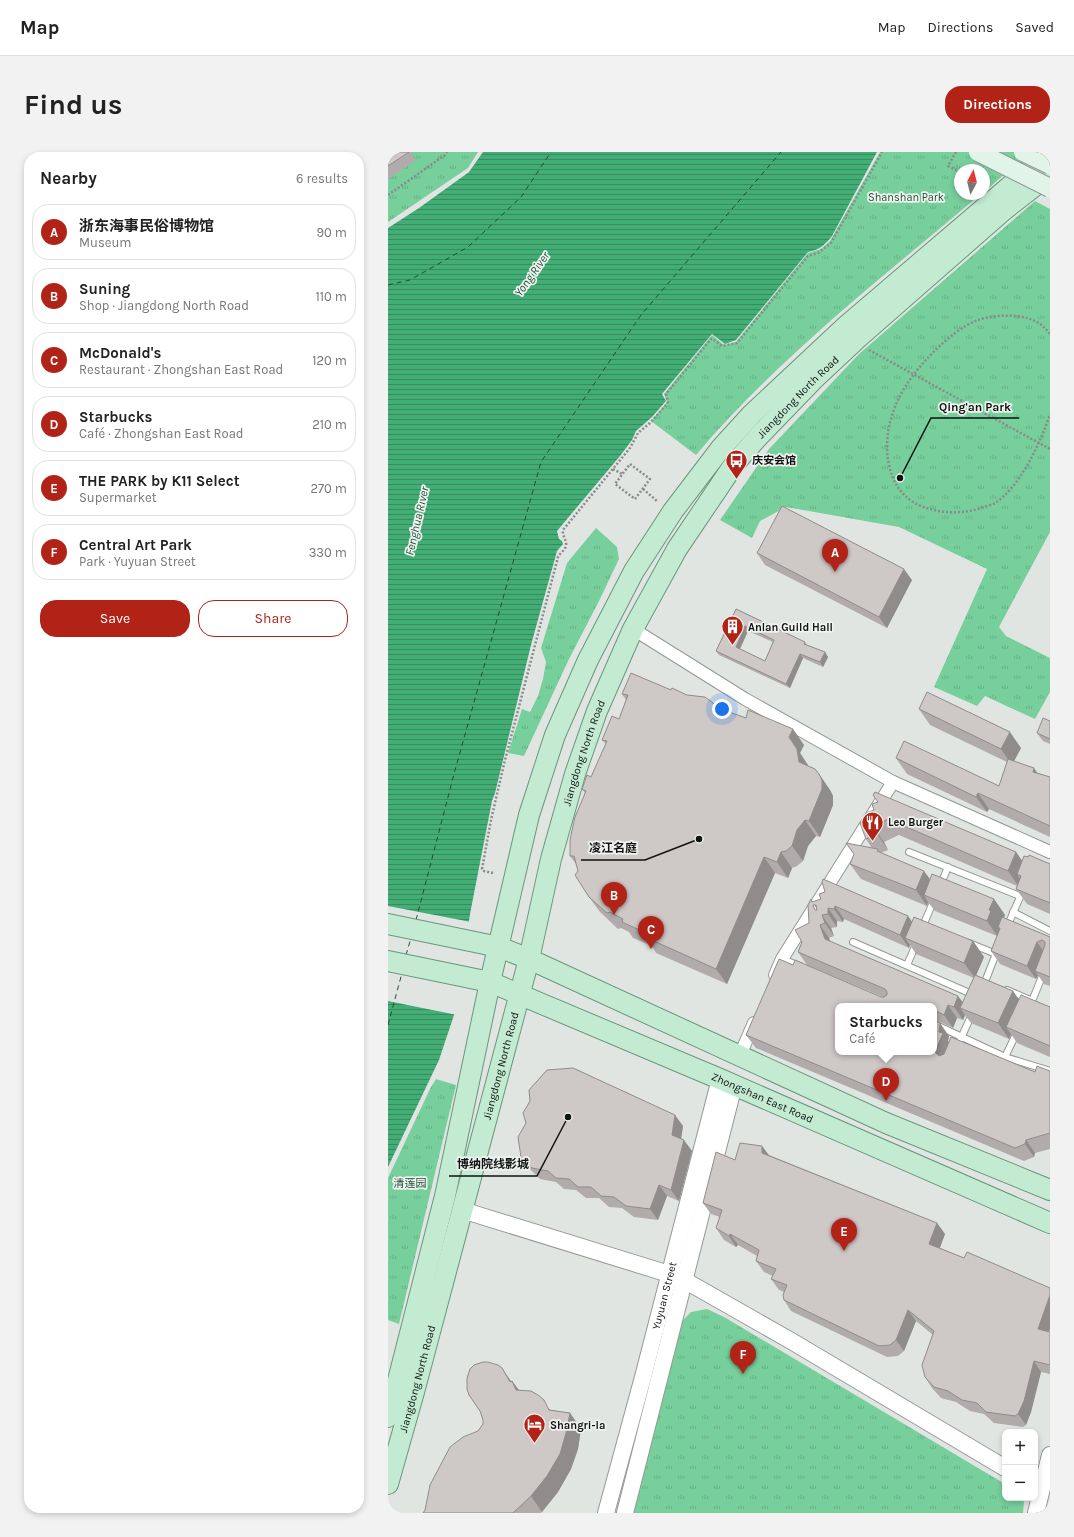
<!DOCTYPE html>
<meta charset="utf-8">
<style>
body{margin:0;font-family:Karla,"Noto Sans SC",sans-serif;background:#f2f2f2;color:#222}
.controls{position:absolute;right:12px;bottom:12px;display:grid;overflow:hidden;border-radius:8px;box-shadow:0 2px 6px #0003}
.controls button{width:36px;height:36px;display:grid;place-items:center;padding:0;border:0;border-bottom:1px solid #e0e0e0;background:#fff;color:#222;font:20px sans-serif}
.compass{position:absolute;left:566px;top:12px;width:36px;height:36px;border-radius:50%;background:#fff;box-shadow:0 2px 6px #0003;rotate:7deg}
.you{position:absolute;left:334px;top:557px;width:14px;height:14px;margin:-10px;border:3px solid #fff;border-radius:50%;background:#1a73e8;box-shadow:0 0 0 6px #1a73e833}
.badge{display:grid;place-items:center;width:26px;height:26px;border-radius:50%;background:#b22317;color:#fff;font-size:13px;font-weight:700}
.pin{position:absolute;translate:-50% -33px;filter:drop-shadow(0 1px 2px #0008)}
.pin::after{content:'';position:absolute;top:21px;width:14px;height:12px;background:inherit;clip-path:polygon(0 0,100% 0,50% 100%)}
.popup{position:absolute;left:447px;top:851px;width:102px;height:52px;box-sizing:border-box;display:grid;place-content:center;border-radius:8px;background:#fff;filter:drop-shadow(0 1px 3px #0005);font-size:13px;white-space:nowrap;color:#767676}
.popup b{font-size:15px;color:#222}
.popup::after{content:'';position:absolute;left:50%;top:100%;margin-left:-8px;border:8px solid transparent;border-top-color:#fff}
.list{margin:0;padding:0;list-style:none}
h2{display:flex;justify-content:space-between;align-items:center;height:52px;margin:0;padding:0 16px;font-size:17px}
h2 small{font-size:13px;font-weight:400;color:#767676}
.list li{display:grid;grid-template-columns:26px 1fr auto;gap:12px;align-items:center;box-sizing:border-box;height:56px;margin:0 8px 8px;padding:0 8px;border:1px solid #e0e0e0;border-radius:16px}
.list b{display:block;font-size:15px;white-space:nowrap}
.list p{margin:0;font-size:13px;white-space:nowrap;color:#767676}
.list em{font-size:13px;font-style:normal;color:#767676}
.actions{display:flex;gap:8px;padding:12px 16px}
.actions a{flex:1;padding:9px 0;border:1px solid #b22317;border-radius:16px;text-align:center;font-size:14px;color:#b22317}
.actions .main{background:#b22317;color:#fff}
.map{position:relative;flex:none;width:662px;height:1361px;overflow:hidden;border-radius:16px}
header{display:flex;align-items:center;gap:24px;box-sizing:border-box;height:56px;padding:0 20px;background:#fff;border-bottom:1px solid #e0e0e0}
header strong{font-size:19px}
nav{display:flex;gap:22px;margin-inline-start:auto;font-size:14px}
.intro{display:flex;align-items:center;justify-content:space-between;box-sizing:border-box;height:96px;padding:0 24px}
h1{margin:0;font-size:28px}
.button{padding:10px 18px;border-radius:16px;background:#b22317;color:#fff;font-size:14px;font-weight:700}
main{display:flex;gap:24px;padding:0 24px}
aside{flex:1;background:#fff;border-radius:16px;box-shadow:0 2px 6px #0003}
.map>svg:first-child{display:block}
.grass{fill:url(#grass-tufts)}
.water{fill:url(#water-rules)}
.pier{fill:#e1e5e2}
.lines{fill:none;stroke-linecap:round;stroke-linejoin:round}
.ferry{stroke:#234e36;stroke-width:1;stroke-dasharray:5 4;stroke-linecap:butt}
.service-casing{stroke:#949996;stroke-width:8}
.minor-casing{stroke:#949996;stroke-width:14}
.tertiary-casing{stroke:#949996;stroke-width:18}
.primary-casing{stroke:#69977b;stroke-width:22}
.path{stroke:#888b89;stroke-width:2.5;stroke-dasharray:2 2;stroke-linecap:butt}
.service{stroke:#fff;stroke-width:6}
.minor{stroke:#fff;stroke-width:12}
.tertiary{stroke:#fff;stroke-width:16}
.primary{stroke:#c2ebd2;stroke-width:20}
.secondary-bridge-casing{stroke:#949996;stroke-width:20;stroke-linecap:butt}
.secondary-bridge{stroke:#e0f5e8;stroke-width:18}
.wall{fill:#b1acab;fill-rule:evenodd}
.shaded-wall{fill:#908c8b}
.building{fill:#cec8c7;stroke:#908c8b;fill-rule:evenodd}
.labels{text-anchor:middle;stroke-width:3.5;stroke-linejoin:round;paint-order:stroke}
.park-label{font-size:11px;fill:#214c34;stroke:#eef3ef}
.street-label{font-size:11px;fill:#111211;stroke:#eef3ef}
.poi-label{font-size:11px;font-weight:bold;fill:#111211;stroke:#eef3ef;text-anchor:start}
.water-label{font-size:12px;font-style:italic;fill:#234e36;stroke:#eef3ef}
.leader{fill:none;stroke:#111211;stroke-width:1.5}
.callout-dot{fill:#111211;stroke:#eef3ef;stroke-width:1.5}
.callout-label{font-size:12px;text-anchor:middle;font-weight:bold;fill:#111211;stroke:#eef3ef;stroke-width:3.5;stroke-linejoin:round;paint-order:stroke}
</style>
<header>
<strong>Map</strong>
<nav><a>Map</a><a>Directions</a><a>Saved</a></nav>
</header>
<div class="intro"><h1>Find us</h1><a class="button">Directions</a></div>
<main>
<aside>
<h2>Nearby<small>6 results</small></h2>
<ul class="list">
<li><span class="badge">A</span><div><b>浙东海事民俗博物馆</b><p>Museum</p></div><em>90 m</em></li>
<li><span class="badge">B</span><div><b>Suning</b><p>Shop · Jiangdong North Road</p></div><em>110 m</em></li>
<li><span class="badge">C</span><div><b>McDonald's</b><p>Restaurant · Zhongshan East Road</p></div><em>120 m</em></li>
<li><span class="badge">D</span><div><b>Starbucks</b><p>Café · Zhongshan East Road</p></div><em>210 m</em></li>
<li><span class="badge">E</span><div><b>THE PARK by K11 Select</b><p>Supermarket</p></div><em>270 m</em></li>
<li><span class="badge">F</span><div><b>Central Art Park</b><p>Park · Yuyuan Street</p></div><em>330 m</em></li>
</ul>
<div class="actions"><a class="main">Save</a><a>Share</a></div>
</aside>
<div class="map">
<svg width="662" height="1361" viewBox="0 0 662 1361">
<defs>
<pattern id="grass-tufts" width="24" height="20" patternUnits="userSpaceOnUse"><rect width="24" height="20" fill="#77cf9c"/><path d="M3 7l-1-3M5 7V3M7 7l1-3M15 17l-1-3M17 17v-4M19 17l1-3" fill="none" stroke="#66b185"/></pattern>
<pattern id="water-rules" width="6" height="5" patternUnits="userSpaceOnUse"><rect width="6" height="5" fill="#43ad76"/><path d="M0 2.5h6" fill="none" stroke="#378b5f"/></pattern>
</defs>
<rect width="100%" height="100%" fill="#e1e5e2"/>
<g class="grass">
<polygon points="0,0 90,0 80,16 0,70"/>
<path d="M492,0H642L596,40V18H572V42H593C495,125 392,204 308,303L263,269L279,250L276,242L324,183L336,193L348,190L420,101L433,97L442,89Z"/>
<polygon points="647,49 662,57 662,380 611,475 618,484 662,506 662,540 647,567 597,544 589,554 546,535 599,417 511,375 398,355 372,369 364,386 332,368 381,297 471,202"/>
<polygon points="208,376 229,395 231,407 211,449 181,507 136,604 120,601 134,557 142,560 150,544 155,527 158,510 153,496 179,411"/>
<polygon points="48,927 68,933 11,1172 0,1168 0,1026 42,937"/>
<polygon points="319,1157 336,1165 617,1332 617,1346 635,1346 636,1350 635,1361 245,1361 294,1169 303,1160"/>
</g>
<path class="water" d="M95,0H489L444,84C437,93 431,98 420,100L348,188L337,192L324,182L274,242L278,249L264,265L248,279L244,288L232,304L169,379L171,387L174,389L175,392L169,399L143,493L107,641L104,649L82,762L68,857L51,908L0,1015V76L31,56L81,20Z"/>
<polygon class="pier" points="0,754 83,770 69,863 0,849"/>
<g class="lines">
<g class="ferry">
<polyline points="0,133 22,128 80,95 133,45 163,0"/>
<polyline points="28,768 66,622 153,310 253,163 393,0"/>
<polyline points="18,803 23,786"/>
<polyline points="0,873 14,821"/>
</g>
<defs>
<g id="service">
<polyline points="521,700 632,744"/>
<polyline points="552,734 560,715"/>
<polyline points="625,760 662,779"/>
<polyline points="619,775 636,736"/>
<polyline points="534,776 546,748"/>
<polyline points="465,790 586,843"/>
<polyline points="581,791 608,802"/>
<polyline points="394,807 412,814"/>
<polyline points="519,813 529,790"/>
<polyline points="595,835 609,799"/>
<polyline points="619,838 640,847"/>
<polyline points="642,854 662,805"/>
<polyline points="546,872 617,905 662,919"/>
<polyline points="569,895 584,862"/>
<polyline points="617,905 629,880"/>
</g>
<g id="minor">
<polyline points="245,477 357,547 505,630 662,700"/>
<polyline points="387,823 394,807 505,630"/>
<polyline points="352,903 366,871"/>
</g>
<g id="tertiary">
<polyline points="74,1058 281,1122 296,1128 405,1190 617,1316"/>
<path id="s1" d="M218,1361L255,1225L332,927"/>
<polyline points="237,1361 346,933"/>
<polyline points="648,1361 662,1303"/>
</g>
<g id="primary">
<polyline points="0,772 111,795 141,807 498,971 662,1038"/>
<path id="s2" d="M0,809L102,830L332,927L662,1071"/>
<polyline points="0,1265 7,1240 57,1044 102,830 141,663 167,583 200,508 246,419 285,359 333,296 364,262 459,173 662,0"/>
<path id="s3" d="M0,1332L26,1240L141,807L163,707L187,622L209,559L245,477L289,397L347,311L369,286L425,228L471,185L616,58L662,22"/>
</g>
</defs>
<use href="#service" class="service-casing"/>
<use href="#minor" class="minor-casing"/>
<use href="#tertiary" class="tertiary-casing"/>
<use href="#primary" class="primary-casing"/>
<g class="path">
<polyline points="568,0 560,14 572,20"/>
<polyline points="596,30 598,31"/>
<polyline points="0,43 57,3 59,0"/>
<path d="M662,182C653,170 643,166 629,164C617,163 601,164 590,168C562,178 523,220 511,246C501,266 496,291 501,313C505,330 511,340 525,350C544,361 569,363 590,357C595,355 602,354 607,351C632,335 653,290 662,262"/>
<polyline points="481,198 662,297"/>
<polygon points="242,312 262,327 247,347 227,332"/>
<polyline points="225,317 234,322"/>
<polyline points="255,337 269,349"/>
<path d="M105,721L96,719L94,717L103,668L116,612L170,405C172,401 177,398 178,394C179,388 174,384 175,378L242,296L250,281L262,271L279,252L280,250L278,242L323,187H325L334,194L349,191L420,104L430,101L443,91L494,0"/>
</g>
<use href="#service" class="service"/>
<use href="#minor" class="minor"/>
<use href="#tertiary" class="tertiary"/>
<use href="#primary" class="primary"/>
<defs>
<g id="secondary-bridge">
<polyline points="590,0 662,36"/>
<polyline points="635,0 662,13"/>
</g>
</defs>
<use href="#secondary-bridge" class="secondary-bridge-casing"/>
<use href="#secondary-bridge" class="secondary-bridge"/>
</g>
<g class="wall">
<polygon points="0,0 23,0 28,8 0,27"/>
<polygon points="369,401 524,428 499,476 377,413"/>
<path d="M348,457L417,490L419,493L437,500L440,505L435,515L415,506L402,536L331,503L328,499ZM360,479L385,490L377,509L352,497Z"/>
<polygon points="283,538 333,557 416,593 412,601 420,614 431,622 442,638 445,644 445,653 432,685 428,684 420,694 415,709 409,714 404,716 400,726 387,721 339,832 268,801 264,794 245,786 241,780 233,776 230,777 212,760 201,745 190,719 188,712 182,704 197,641 194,637 203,625 218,592 214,588 231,567 238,548 234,542"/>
<polygon points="531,557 633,596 626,609 650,621 662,625 662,685 601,657 599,660 519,622 508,606 611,634 619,610 542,573"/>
<polygon points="662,569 662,592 655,589 649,581"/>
<polygon points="478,661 628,700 634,709 640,705 662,712 662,762 639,752 628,737 629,734 511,683 496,690 500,698 493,701 542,727 606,747 617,763 616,766 662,785 662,834 656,832 650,823 648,827 612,812 603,799 609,784 547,759 540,750 539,754 473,727 462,712 484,696 478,687 481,668"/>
<path d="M423,747L425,750L520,764L524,770L585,789L596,805L588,823L625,839L631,848L662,855V905L629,891L623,882L621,887L583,871L577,863L575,868L569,866L565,876L548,868H546V854H450L561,884L560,889L561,890L647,920L662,919V997L647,1001L646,1005L636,1009L368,896L358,883L405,813L493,845H495L419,813L410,800L421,771ZM425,753H426L429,758H427ZM456,767L521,796L522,793L528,802L586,826L575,851L442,789L441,786L446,784L443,776L449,775V769L455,770Z"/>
<polygon points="295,974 293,986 304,999 291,1049 279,1044 270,1068 246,1065 234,1056 221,1055 211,1046 198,1046 188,1038 176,1037 168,1030 152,1027 141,1016 133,1005"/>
<polygon points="374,994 381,1003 549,1071 557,1082 552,1096 576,1106 662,1136 662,1177 661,1180 662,1180 662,1222 653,1220 643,1260 638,1273 635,1275 606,1271 596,1262 582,1259 568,1250 553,1246 544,1236 537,1225 545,1183 528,1169 516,1199 510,1204 499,1205 403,1159 396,1148 396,1140 391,1138 383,1127 385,1124 376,1120 368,1109 369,1104 350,1093 348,1095 336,1088 328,1076 332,1065 323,1062 315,1051 347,1008"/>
<polygon points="124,1229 131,1238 163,1258 182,1261 193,1277 190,1297 183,1317 170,1340 153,1361 35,1361 90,1279 95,1272 95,1268 93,1260 81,1243"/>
</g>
<g class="shaded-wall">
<polygon points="516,417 524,428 499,476 491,465"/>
<polygon points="357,474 360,479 351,499 348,495"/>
<polygon points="437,500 440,505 435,515 432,510"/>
<polygon points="412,502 415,506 402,536 398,532"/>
<polygon points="405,577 416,593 412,601 420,613 422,626 411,610 401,585"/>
<polygon points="622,580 633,596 624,613 613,597"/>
<polygon points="646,616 657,632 645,620"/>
<polygon points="431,622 442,638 445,644 445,653 432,685 421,669"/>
<polygon points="590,641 601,657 599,660 588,645"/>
<polygon points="417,668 428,684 420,694 415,709 404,694 409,678"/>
<polygon points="485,675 496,690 500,698 489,682"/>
<polygon points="393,700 404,716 400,726 389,710"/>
<polygon points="628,700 639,716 633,724 629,722 634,730 631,735 620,719"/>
<polygon points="376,705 387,721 339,832 328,817"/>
<polygon points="536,719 547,734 536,743 540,750 539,754 528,738"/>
<polygon points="606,747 617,763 613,772 610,775 613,779 610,785 599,769 601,758"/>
<polygon points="447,754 456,767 455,770 446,757"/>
<polygon points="440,756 449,769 449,775 440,762"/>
<polygon points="434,763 443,776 446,784 437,771"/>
<polygon points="520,764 529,777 517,786 522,793 521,796 512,783"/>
<polygon points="432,773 441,786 446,800 437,787"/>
<polygon points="585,789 596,805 587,826 576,811"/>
<polygon points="649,790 658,803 647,819 650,823 648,827 639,814"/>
<polygon points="625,839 636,855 618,875 623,882 621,887 610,871"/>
<polygon points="570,844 580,857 572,856 577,863 575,868 566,855"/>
<polygon points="560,853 569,866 565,876 556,863"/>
<polygon points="552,871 561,884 560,889 564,894 557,913 547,900"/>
<polygon points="287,963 295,974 292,994 284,983"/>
<polygon points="296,988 304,999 291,1049 283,1038"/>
<polygon points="638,988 647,1001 646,1005 637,992"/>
<polygon points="374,994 382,1005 374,1001"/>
<polygon points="271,1033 279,1044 270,1068 262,1057"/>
<polygon points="549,1071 557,1082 549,1103 541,1092"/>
<polygon points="342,1082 350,1093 348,1095 341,1084"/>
<polygon points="662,1143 662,1177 658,1188 650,1177"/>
<polygon points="520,1158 528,1169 516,1199 508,1188"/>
<polygon points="646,1209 653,1220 643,1260 638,1273 630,1262"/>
<polygon points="114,1216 125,1232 122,1230"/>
<polygon points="124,1229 136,1245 128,1238"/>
<polygon points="182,1261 193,1277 190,1297 183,1317 170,1340 154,1360 143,1344"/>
</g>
<g class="building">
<polygon points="0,0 21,0 0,14"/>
<polygon points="394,354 516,417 491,465 369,401"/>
<path d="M348,457L417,490L416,492L437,500L432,510L412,502L398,532L328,499ZM357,474L386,488L377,509L348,495Z"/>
<polygon points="243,521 283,538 284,536 299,543 317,545 333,557 358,566 360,558 405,577 401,585 409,597 411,610 427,617 431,622 434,628 434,637 421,669 417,668 409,678 404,694 398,699 393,700 389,710 376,705 328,817 257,785 258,781 234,770 235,767 222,760 219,761 201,745 187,723 190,719 186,704 182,704 182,688 187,665 198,639 194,637 199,623 203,625 219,589 214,588 224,564 231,567 240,543 234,542"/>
<polygon points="539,540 622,580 613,597 531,557"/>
<polygon points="655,566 662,569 662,587 649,581"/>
<polygon points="516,589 611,634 620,607 646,616 645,620 662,625 662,674 590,641 588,645 508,606"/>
<polygon points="487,640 628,700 620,719 500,667 485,675 489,682 478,687 472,671 481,668 478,661 486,658 484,652 490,650 485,643"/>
<polygon points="458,691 490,697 489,699 536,719 528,738 462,712 466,702"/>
<polygon points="641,703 662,712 662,751 628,737 633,724 629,722 636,704 640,705"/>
<polygon points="544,722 606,747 601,758 603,759 599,769 536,743"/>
<path d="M435,727L520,764L512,783L447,754L446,757L440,756V762L434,763L437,771L432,773L437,787L570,844L566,855L560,853L556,863L546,858V854H450V900H546V868L552,871L551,880L555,881L547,900L551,904L556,902L563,885L647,920L649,914L662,919V981L638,988L637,992L627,996L358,883L391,807L405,813L407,808L493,845H496L499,843V840L497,837L410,800L414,790L407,778L421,771L420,753L423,747L424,750L433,747L431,742L437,740L434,730ZM425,753H428L429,758H427Z"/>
<polygon points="526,765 585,789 576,811 517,786"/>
<polygon points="614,765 662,785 662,825 647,819 657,793 657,790 654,788 649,790 639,814 603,799 611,779 612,776 610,775"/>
<polygon points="587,823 625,839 610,871 572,856"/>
<polygon points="633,843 662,855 662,894 618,875"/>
<polygon points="185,916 287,963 284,983 296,988 283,1038 271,1033 262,1057 238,1054 226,1045 213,1044 203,1035 190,1035 181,1027 168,1026 160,1019 144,1016 133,1005 130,985 138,971 135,961 142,949 141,938 159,918"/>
<polygon points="352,991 374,994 374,1001 549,1071 541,1092 576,1106 579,1100 662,1136 662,1143 650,1177 662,1180 662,1213 646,1209 636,1249 630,1262 627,1264 598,1260 589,1251 574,1248 560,1239 546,1235 537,1225 534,1213 546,1179 520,1158 508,1188 502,1193 491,1194 396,1148 395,1143 399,1133 383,1127 388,1117 368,1109 371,1098 342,1082 341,1084 328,1076 334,1058 315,1051 328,1000 347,1008"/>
<polygon points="95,1210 100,1210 110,1213 114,1216 122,1230 124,1229 128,1238 143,1239 150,1243 156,1248 161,1258 182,1261 178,1281 172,1302 159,1324 143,1344 125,1361 35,1361 37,1358 42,1333 62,1295 75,1285 90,1279 95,1272 95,1268 92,1259 81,1243 79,1237 79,1226 82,1217 86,1213"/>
</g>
<defs>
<symbol id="bus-pin" viewBox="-11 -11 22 30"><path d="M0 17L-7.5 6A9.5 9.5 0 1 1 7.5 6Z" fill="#b22317" stroke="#eef3ef"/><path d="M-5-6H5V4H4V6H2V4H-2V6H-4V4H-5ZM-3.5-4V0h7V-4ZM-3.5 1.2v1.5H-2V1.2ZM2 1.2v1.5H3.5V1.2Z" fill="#fff"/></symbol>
<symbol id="building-pin" viewBox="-11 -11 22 30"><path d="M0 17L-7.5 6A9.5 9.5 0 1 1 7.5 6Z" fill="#b22317" stroke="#eef3ef"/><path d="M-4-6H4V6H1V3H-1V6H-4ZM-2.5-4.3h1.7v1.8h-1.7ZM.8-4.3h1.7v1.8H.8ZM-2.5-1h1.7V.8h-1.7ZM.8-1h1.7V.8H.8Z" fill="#fff"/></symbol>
<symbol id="restaurant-pin" viewBox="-11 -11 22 30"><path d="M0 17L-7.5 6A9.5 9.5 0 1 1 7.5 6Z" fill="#b22317" stroke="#eef3ef"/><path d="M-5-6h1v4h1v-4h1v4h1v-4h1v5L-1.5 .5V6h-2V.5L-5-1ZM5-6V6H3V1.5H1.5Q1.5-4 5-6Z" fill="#fff"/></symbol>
<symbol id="hotel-pin" viewBox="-11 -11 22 30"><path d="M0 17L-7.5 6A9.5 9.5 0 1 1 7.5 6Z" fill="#b22317" stroke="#eef3ef"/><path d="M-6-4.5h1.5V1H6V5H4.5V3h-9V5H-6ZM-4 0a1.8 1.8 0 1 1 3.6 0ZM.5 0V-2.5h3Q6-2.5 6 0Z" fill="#fff"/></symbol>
</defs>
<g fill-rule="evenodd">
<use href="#bus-pin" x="336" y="296" width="25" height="34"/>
<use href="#building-pin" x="332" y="462" width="25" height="34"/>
<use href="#restaurant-pin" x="472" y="658" width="25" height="34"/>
<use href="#hotel-pin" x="134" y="1260" width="25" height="34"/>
</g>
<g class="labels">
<g class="park-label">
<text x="518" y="49">Shanshan Park</text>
<text x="22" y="1035">清莲园</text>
</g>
<g class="street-label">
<text dy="4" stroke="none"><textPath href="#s3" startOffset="1177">Jiangdong North Road</textPath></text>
<text dy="4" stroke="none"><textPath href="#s3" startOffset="757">Jiangdong North Road</textPath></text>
<text dy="4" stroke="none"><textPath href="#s3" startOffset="433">Jiangdong North Road</textPath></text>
<text dy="4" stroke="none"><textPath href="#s2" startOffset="400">Zhongshan East Road</textPath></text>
<text dy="4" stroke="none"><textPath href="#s1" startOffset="225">Yuyuan Street</textPath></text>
<text dy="4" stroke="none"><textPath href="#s3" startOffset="109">Jiangdong North Road</textPath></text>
</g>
<g class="poi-label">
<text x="364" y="312">庆安会馆</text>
<text x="360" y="479">Anlan Guild Hall</text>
<text x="500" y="674">Leo Burger</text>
<text x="162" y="1277">Shangri-la</text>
</g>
<g class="water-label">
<text transform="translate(144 122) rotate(-55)" y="4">Yong River</text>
<text transform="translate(29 369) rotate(-77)" y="4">Fenghua Rıver</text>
</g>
</g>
<path class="leader" d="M512 326L543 266H631M311 687L257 708H193M180 965L149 1024H61"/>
<g class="callout-dot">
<circle cx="512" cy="326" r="4"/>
<circle cx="311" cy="687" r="4"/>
<circle cx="180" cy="965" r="4"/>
</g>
<g class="callout-label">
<text x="587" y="259">Qing'an Park</text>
<text x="225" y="700">凌江名庭</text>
<text x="105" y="1016">博纳院线影城</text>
</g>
</svg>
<div class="controls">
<button>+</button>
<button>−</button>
</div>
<svg class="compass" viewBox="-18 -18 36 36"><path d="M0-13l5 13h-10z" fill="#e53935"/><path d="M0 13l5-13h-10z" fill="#767676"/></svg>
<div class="you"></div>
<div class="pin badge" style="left:447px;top:420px">A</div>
<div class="pin badge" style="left:226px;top:763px">B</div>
<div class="pin badge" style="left:263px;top:797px">C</div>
<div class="pin badge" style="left:498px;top:949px">D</div>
<div class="popup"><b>Starbucks</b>Café</div>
<div class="pin badge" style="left:456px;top:1099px">E</div>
<div class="pin badge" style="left:355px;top:1222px">F</div>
</div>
</main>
